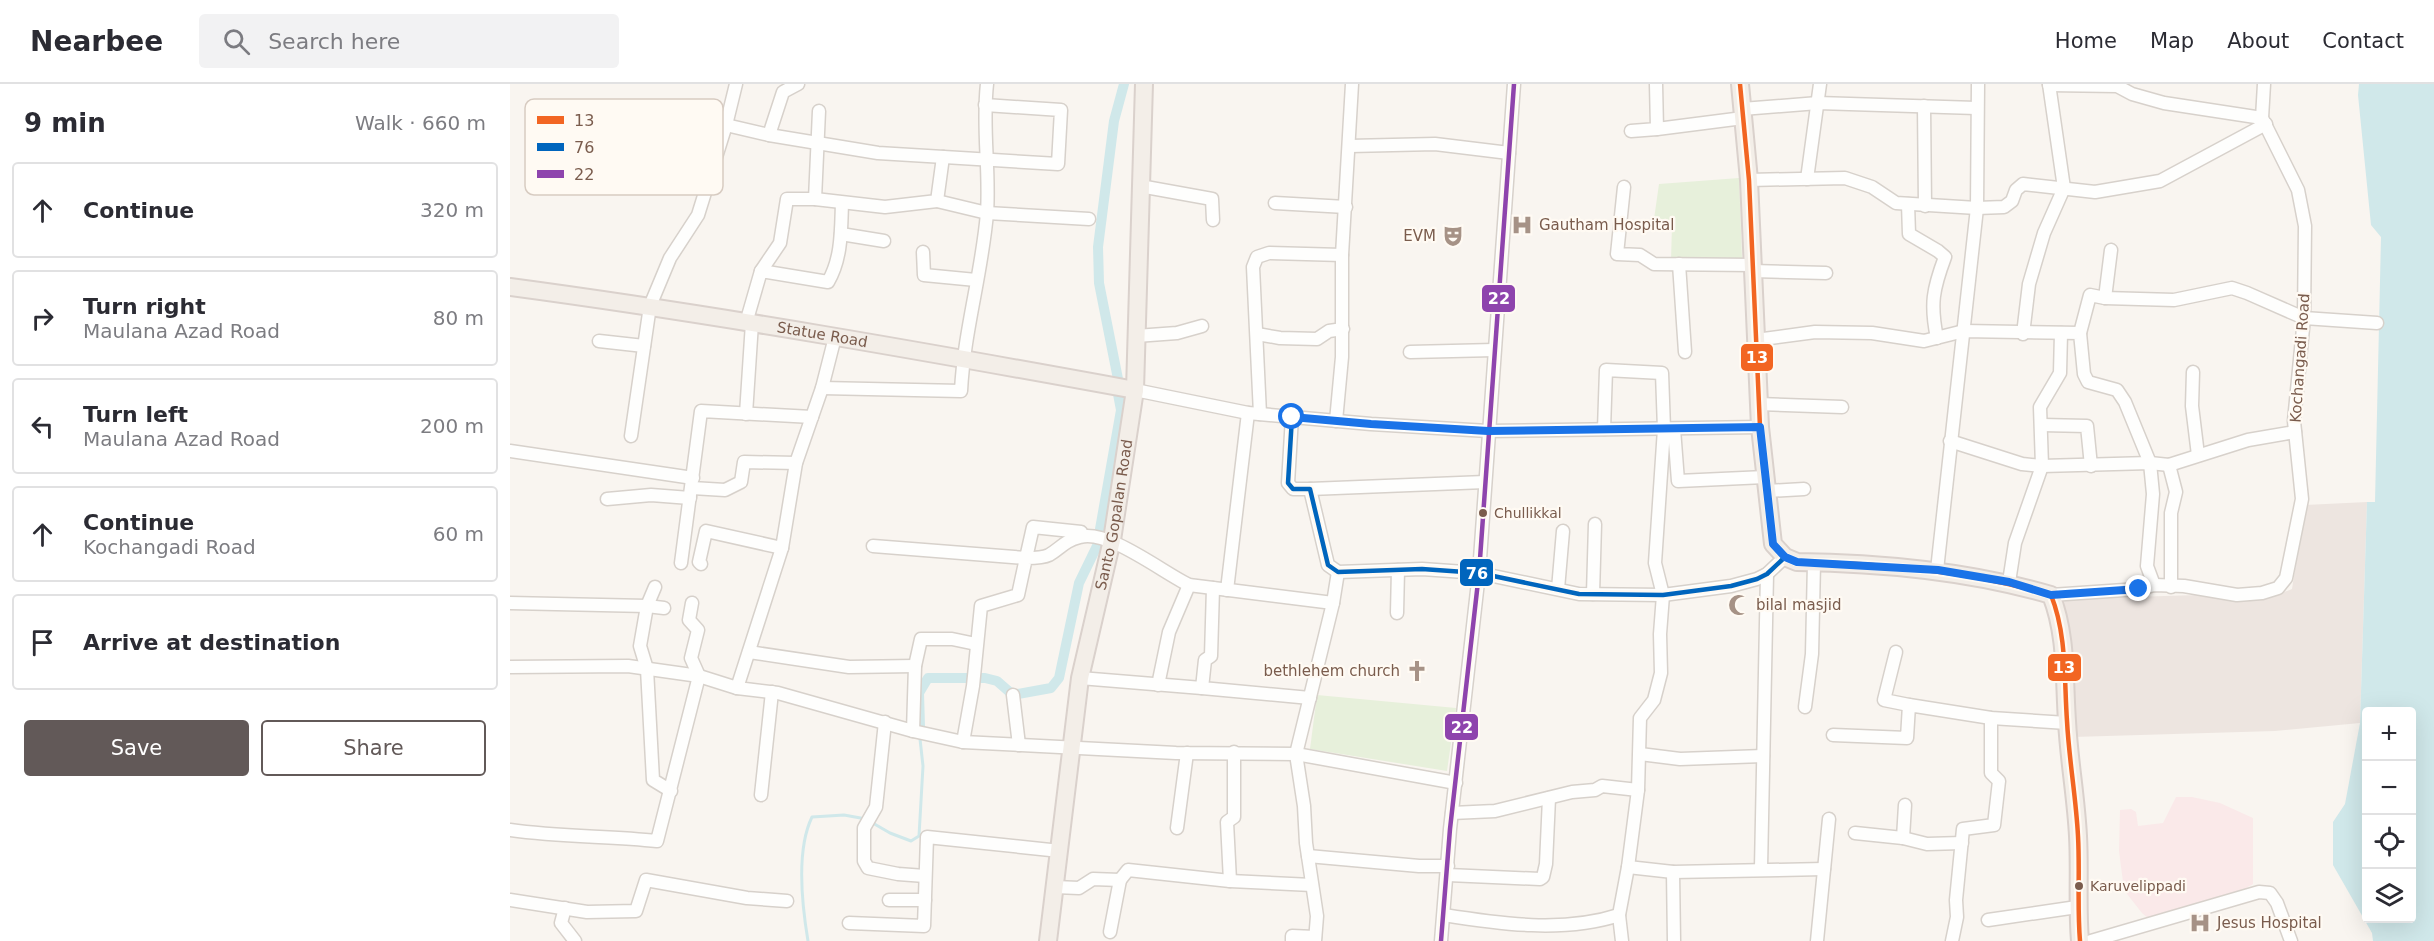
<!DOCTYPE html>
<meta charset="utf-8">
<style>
body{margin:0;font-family:"DejaVu Sans",sans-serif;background:#f2f2f3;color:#2b2b33}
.controls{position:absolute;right:18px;bottom:18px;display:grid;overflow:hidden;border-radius:6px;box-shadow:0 6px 24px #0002}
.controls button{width:54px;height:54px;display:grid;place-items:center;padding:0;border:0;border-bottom:2px solid #e1e1e2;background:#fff;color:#2b2b33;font:30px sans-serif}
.stop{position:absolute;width:18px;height:18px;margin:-14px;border:4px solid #1a73e8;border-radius:50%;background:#fff}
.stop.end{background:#1a73e8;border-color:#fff;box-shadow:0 2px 6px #0008}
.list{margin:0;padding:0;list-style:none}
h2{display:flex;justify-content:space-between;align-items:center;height:78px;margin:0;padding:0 24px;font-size:26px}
h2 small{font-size:20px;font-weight:400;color:#7c7c81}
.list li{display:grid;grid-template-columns:39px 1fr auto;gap:18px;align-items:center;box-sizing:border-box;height:96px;margin:0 12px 12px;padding:0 12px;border:2px solid #e1e1e2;border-radius:6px}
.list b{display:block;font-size:22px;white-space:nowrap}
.list p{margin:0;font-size:20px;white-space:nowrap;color:#7c7c81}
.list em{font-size:20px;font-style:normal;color:#7c7c81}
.actions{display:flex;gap:12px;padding:18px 24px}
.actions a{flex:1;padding:14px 0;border:2px solid #625958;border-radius:6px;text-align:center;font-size:21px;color:#625958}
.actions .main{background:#625958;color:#fff}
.icon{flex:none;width:33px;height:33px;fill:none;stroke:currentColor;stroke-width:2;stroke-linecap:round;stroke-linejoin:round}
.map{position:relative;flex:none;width:1924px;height:857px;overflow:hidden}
header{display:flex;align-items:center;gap:36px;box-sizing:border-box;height:84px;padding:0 30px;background:#fff;border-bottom:2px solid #e1e1e2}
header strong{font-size:28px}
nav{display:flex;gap:33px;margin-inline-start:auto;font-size:21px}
.search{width:420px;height:54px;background:#f2f2f3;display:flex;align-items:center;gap:15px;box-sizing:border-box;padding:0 21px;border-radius:6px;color:#7c7c81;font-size:22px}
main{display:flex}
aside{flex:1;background:#fff}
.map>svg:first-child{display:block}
.industrial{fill:#ede5e0}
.medical{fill:#fae9e9}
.green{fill:#e7f0db}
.water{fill:#d0e8ea;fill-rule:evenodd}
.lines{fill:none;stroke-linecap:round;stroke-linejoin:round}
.stream{stroke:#d0e8ea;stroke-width:3}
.canal{stroke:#d0e8ea;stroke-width:10}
.minor-casing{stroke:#d7d1cb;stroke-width:15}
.major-casing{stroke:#dad1cc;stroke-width:20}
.minor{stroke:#fefefd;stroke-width:12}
.major{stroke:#f3eee8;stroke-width:16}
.bus-1-casing{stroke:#fffaf3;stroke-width:9}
.bus-2-casing{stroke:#fffaf3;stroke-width:9}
.bus-3-casing{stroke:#fffaf3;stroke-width:9}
.bus-1{stroke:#f26522;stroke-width:4.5}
.bus-2{stroke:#0065bd;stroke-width:4.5}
.bus-3{stroke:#8e44ad;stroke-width:4.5}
.route{stroke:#1a73e8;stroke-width:8}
.bus-dot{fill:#7a5c4d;stroke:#fffaf3;stroke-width:2}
.labels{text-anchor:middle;stroke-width:4.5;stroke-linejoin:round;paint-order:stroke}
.bus-label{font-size:14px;fill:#7a5c4d;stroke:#fffaf3;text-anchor:start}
.poi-label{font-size:15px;fill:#7a5c4d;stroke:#fffaf3;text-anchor:start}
.street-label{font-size:15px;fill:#7a5c4d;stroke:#fffaf3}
.key{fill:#fffaf3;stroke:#d7cbc1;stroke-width:1.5}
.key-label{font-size:16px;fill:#7a5c4d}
.line-badge{stroke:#fffaf3;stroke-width:2}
.badge-label{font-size:16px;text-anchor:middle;font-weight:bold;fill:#fff}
</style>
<header>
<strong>Nearbee</strong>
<div class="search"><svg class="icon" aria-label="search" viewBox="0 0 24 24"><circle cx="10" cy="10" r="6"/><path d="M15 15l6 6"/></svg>Search here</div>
<nav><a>Home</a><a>Map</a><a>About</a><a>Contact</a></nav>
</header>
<main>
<aside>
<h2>9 min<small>Walk · 660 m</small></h2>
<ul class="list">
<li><svg class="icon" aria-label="ahead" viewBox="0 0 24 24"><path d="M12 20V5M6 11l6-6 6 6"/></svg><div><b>Continue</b></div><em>320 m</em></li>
<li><svg class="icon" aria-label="right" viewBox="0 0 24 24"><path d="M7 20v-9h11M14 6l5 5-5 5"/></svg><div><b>Turn right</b><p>Maulana Azad Road</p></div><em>80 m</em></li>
<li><svg class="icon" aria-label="left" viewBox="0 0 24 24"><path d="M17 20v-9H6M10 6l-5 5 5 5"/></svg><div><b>Turn left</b><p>Maulana Azad Road</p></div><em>200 m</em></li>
<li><svg class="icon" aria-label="ahead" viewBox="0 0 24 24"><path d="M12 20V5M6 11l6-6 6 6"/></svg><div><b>Continue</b><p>Kochangadi Road</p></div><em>60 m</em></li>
<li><svg class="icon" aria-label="arrive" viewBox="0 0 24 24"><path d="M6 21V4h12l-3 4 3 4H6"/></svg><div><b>Arrive at destination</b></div></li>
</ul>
<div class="actions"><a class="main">Save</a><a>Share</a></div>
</aside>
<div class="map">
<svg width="1924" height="857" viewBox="0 0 1924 857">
<rect width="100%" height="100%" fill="#f9f5f0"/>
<polygon class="industrial" points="1857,418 1850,639 1765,647 1563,653 1554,515 1688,511 1762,513 1782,505 1795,421"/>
<polygon class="medical" points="1666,713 1682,713 1710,719 1743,734 1743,800 1717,815 1640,836 1632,829 1614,806 1609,767 1610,726 1621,725 1626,728 1628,742 1653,739"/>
<g class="green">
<polygon points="1229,94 1232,174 1161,177 1162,141 1144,135 1149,100"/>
<polygon points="807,611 946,624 937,687 800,665"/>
</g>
<path class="water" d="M1849,0H1924V857H1863L1862,849L1823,781V738L1835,720L1850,639L1857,418H1865L1871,153L1861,141L1848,11ZM1856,628H1902V834H1856Z"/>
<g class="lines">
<g class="stream">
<polyline points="361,738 380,749 401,757 409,752 413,682 410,655"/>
<path d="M298,857C292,821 286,766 302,733L334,731L356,735"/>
</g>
<g class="canal">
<polyline points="608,295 589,199 588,163 604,37 614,0"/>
<polyline points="410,643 409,609 418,594 475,594 487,597 503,611 541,604 549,594 569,499 587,462 611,326 608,310"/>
</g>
<defs>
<g id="minor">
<polyline points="1539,1 1607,2 1622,10 1654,19 1752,34"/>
<polyline points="1414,22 1415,122"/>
<polyline points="1232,25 1308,19 1466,24"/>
<polyline points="216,41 259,51 273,8 288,0"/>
<polyline points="1147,45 1233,34"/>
<polyline points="1121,47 1147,45 1146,0"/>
<polyline points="259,51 368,69 548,80 551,26 475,21"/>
<polyline points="840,62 925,60 999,69"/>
<polyline points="1297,95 1310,0"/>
<polyline points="1239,96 1335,94 1362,103 1386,119 1467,124 1494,123 1502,117 1506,106 1513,100 1585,108 1650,97 1756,40"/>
<polyline points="630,102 702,115 703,136"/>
<polyline points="1114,103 1107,170 1130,171 1144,180 1243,181"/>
<polyline points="305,115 309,27"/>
<polyline points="427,117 477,129 579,135"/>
<polyline points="765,119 836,123"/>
<path d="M1398,120L1399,150L1428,167L1435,173C1423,205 1420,220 1427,254"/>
<polyline points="331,150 374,157"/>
<polyline points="413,168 414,191 466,196"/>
<polyline points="1169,180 1175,268"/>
<polyline points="251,187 270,159 277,115 305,115 375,123 427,117 433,73"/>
<polyline points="1243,187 1316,189"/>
<polyline points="1595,214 1601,166"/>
<path d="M236,239L251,187L318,198C332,174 331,146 332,119"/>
<polyline points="1570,249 1580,211 1595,214 1664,216 1722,204 1737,209 1794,234 1867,239"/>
<polyline points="747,250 770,254 807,255 819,247 833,245"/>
<polyline points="1513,250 1519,200 1534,149 1554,104 1539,0"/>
<polyline points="626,252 667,249 692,242"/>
<polyline points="1246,256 1305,248 1362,249 1414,257 1454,247 1570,249 1574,290 1578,298 1607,306 1615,318 1640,379 1643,410 1637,482 1644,501"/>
<polyline points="89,257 134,262"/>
<polyline points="900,268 984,266"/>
<polyline points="1683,288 1682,322 1688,371"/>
<path d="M312,304L451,307C454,247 472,189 477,129C480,86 472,43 477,0"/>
<polyline points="625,306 738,329 861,340 978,347 1250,343"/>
<polyline points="1249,320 1332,323"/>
<polyline points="236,330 242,239"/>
<polyline points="750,330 743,183 747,173 759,169 832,171"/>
<polyline points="782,333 778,399 783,405 800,405 818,481 828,488 912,485 969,489 1069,510 1153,511 1221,502 1247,495 1257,490 1275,473"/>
<polyline points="826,337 832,273 832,171 842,0"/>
<polyline points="1532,341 1577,342 1581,382"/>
<polyline points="1094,345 1096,286 1152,289 1154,345 1145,479 1153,511 1150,550 1151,589 1144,616 1130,634 1128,706 1118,783 1109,831 1112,857"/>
<polyline points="1164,345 1168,397 1255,393"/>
<polyline points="121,352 140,222 160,174 188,131 216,41 226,0"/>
<polyline points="1440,357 1512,380 1532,382 1640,379 1659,381 1738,356 1785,348"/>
<polyline points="0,367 183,394"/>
<polyline points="1659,381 1666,408 1661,429 1661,503"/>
<polyline points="182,404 215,406 231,398 234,378 286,379"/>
<polyline points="800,405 975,398"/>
<polyline points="1257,407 1294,405"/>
<polyline points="97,415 141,411 180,414"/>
<polyline points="363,462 516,474 523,443 571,448"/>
<polyline points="171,479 191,327 302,333"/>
<polyline points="191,480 189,478 196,447 272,464"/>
<polyline points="1427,486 1467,124 1468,0"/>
<polyline points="1499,498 1505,459 1532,382 1530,323 1550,289 1551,249"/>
<polyline points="145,503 137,522 130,562 137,585 143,696 161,707"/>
<polyline points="703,504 701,572 695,576 692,604 800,614"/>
<polyline points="1048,505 1053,447"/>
<polyline points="717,506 738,329"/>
<polyline points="1083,510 1085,440"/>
<polyline points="1541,511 1629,505 1644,501 1674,502 1727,511 1752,509 1768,504 1776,494 1792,415 1784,337 1794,234 1795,142 1788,106 1752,34 1754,0"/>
<polyline points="0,519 137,522 154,524"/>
<polyline points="887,529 888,486"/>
<polyline points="239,568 339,583 405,582"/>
<polyline points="1386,568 1374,616 1399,621"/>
<polyline points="0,583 118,582 189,592 227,604 268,609 403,647 453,658 666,669 786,670 946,699"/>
<polyline points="570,594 692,604"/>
<polyline points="648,601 659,548 679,501"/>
<polyline points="227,604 272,464 286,379 312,304 325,253"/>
<polyline points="503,611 509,661"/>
<polyline points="1295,623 1302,570 1304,479"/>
<polyline points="375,638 366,723 354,744 354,777 358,784 388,790 415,792"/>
<polyline points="403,647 405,582 411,555 442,555 466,560"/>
<polyline points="1323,651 1397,654 1399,621 1481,634 1557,639"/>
<path d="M453,658L463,602L471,522L508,511L516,474C523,474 533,474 539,471C551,464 554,457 570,453C598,445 652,488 679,501L823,519"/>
<polyline points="1130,670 1170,675 1253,672"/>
<polyline points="251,711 262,608"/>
<polyline points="942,729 985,727 1062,708 1085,706 1092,702 1128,706"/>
<polyline points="667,744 677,669"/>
<path d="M0,746C49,753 98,752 147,757L189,592L181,574L188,546L179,536L182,519"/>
<polyline points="1345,749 1393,754 1417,760 1452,759"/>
<polyline points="1393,754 1395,721"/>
<polyline points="798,772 909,782 938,782"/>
<polyline points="1118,783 1163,788 1314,785"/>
<polyline points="1251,784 1257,490"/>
<polyline points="1163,788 1164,857"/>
<polyline points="938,791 1030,795 1033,793 1036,780 1039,714"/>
<polyline points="720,797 717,738 724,733 724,668"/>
<polyline points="545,803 569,804 583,795 610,796 618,786 720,797 802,801"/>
<polyline points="0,816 77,828 126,827 136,796 237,814 277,817"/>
<polyline points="379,816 415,816"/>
<polyline points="55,824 51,839 65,857"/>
<path d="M934,831C990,840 1054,849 1109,831"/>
<polyline points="1478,836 1567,823"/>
<polyline points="339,839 414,842 417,753 550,767"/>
<polyline points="600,848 610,796"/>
<polyline points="782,857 782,852 805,853"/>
<polyline points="805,857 807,832 796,759 794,722 786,670 823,519 828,488"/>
<polyline points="931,857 940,745 969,489 1004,0"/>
<polyline points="1307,857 1319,735"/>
<polyline points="1442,857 1447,833 1446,816 1453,745 1484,741 1489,697 1481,689 1481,634"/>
<polyline points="1581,857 1749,808 1760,809 1767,819 1781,857"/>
</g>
<g id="major">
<path d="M1230,0L1239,96L1250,343L1263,460L1275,473L1287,478C1373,479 1459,487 1541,511C1557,551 1554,595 1557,637C1559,676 1566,713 1568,752C1570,787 1567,822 1570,857"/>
<path id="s1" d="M0,203C209,231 417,268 625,306"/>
<path id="s2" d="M538,857L570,594L602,456L625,306L634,0"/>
</g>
</defs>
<use href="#minor" class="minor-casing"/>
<use href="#major" class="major-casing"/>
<use href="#minor" class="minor"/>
<use href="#major" class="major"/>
<defs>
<path id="bus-1" d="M1230,0L1239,96L1250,343L1263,460L1275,473L1287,478C1373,479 1459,487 1541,511C1557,551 1554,595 1557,637C1559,676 1566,713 1568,752C1570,787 1567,822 1570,857"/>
<polyline id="bus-2" points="782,333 778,399 783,405 800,405 818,481 828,488 912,485 969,489 1069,510 1153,511 1221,502 1247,495 1257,490 1275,473"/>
<polyline id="bus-3" points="931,857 940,745 969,489 1004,0"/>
</defs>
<use href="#bus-1" class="bus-1-casing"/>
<use href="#bus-2" class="bus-2-casing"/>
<use href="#bus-3" class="bus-3-casing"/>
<use href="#bus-1" class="bus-1"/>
<use href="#bus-2" class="bus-2"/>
<use href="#bus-3" class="bus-3"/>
</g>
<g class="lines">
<polyline class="route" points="782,333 861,340 978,347 1250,343 1263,460 1275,473 1287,478 1428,486 1499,498 1541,511 1629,505"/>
</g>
<defs>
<symbol id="hospital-bare" viewBox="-9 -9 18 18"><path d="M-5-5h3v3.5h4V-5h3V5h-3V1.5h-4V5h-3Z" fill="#a69286" stroke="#fffaf3" stroke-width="2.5" paint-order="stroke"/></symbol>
<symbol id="theatre-bare" viewBox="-9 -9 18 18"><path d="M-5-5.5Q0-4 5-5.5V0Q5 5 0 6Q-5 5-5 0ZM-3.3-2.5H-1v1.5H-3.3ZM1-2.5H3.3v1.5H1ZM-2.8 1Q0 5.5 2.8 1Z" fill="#a69286" stroke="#fffaf3" stroke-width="2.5" paint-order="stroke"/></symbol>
<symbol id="mosque-bare" viewBox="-9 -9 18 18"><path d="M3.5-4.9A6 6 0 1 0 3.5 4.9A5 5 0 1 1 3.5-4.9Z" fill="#a69286" stroke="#fffaf3" stroke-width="2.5" paint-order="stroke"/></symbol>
<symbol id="church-bare" viewBox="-9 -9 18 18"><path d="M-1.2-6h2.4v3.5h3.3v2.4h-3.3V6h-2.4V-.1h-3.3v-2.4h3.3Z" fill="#a69286" stroke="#fffaf3" stroke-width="2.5" paint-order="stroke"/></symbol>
</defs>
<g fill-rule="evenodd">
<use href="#hospital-bare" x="997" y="126" width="30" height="30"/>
<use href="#theatre-bare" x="928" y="137" width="30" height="30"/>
<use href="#mosque-bare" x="1214" y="506" width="30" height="30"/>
<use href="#church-bare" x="892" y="572" width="30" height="30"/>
<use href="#hospital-bare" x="1675" y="824" width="30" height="30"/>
</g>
<g class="bus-dot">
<circle cx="973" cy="429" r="5"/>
<circle cx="1569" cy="802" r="5"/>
</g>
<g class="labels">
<g class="bus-label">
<text x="984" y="434">Chullikkal</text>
<text x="1580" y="807">Karuvelippadi</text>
</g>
<g class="poi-label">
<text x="1029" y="146">Gautham Hospital</text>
<text x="926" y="157" text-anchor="end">EVM</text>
<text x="1246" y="526">bilal masjid</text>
<text x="890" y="592" text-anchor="end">bethlehem church</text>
<text x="1707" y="844">Jesus Hospital</text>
</g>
<g class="street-label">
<text dy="5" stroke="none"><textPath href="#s1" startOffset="316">Statue Road</textPath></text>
<text transform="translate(1790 274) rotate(-86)" y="5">Kochangadi Road</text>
<text dy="5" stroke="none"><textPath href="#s2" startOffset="432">Santo Gopalan Road</textPath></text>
</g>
</g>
<rect x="15" y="15" width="198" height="96" rx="9" class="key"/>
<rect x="27" y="32" width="27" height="8" fill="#f26522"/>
<rect x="27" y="59" width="27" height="8" fill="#0065bd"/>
<rect x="27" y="86" width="27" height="8" fill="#8e44ad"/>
<g class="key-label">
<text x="64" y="42">13</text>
<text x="64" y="69">76</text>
<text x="64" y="96">22</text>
</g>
<g class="line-badge">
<rect x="971" y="200" width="35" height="29" rx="6" fill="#8e44ad"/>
<rect x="1230" y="259" width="34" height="29" rx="6" fill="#f26522"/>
<rect x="949" y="474" width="35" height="29" rx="6" fill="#0065bd"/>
<rect x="1537" y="569" width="35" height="29" rx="6" fill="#f26522"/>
<rect x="934" y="629" width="35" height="28" rx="6" fill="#8e44ad"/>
</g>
<g class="badge-label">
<text x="989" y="220">22</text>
<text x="1247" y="279">13</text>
<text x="967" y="495">76</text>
<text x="1554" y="589">13</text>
<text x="952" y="649">22</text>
</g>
</svg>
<div class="controls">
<button>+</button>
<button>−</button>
<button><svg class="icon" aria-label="locate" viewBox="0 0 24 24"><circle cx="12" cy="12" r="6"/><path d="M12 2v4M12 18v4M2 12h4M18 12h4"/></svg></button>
<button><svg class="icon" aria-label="layers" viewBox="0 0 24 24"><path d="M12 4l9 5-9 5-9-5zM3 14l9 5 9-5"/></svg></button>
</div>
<div class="stop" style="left:782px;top:333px"></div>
<div class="stop end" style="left:1629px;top:505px"></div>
</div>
</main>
